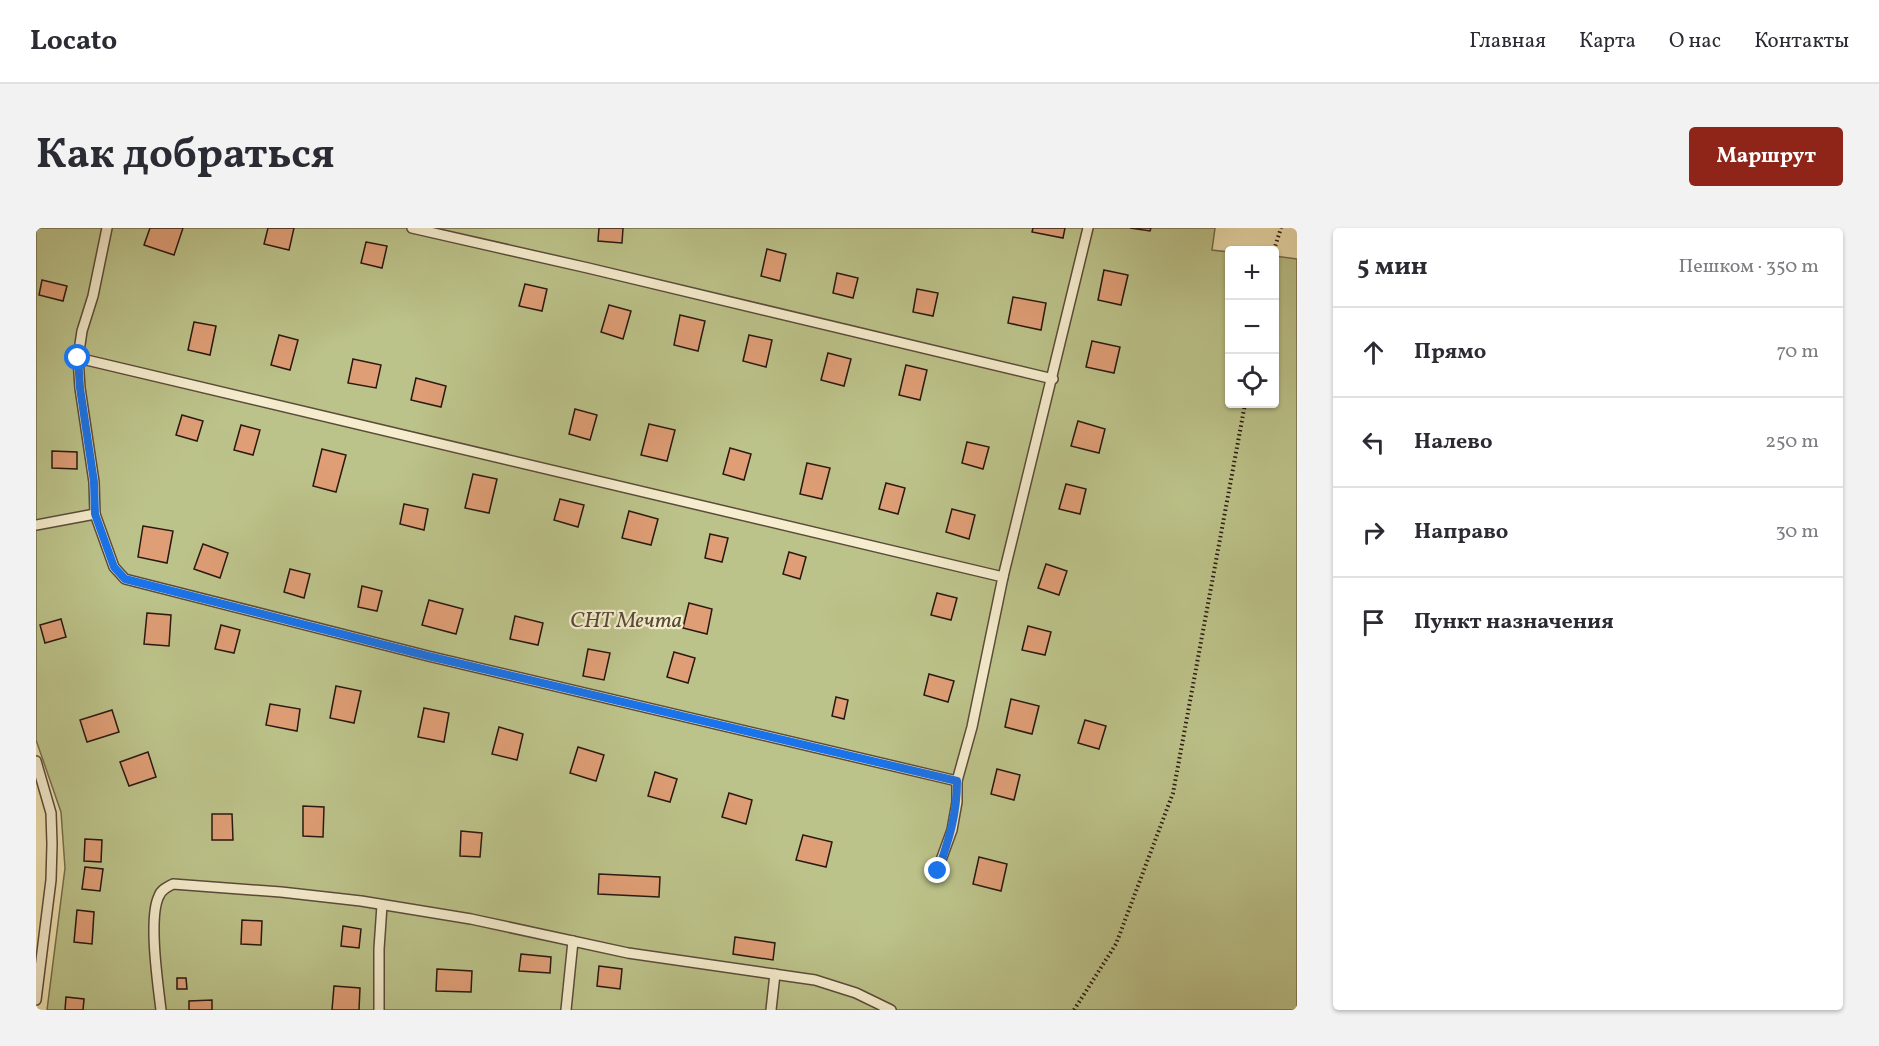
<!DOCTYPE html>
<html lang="ru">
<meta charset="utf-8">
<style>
body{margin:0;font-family:Vollkorn,serif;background:#f2f2f3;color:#2b2b33}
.controls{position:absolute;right:18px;top:18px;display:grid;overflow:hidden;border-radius:6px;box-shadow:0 2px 4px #0004}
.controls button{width:54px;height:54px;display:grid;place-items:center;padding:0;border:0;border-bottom:2px solid #e1e1e2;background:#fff;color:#2b2b33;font:30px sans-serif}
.stop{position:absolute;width:18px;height:18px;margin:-14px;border:4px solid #1a73e8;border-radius:50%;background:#fff}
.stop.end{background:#1a73e8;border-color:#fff;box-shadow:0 2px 6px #0008}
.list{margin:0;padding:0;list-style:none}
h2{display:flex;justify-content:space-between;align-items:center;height:78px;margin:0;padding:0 24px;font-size:26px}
h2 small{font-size:20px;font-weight:400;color:#7c7c81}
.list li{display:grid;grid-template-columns:39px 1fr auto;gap:18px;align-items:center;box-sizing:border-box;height:90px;padding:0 24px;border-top:2px solid #e1e1e2}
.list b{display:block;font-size:22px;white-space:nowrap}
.list em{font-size:20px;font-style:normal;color:#7c7c81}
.icon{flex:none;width:33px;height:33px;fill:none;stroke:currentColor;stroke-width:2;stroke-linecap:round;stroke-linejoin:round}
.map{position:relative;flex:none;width:1261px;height:782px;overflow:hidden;border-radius:6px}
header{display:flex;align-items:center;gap:36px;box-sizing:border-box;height:84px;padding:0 30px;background:#fff;border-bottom:2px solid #e1e1e2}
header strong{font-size:28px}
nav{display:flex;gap:33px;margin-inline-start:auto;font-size:21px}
.intro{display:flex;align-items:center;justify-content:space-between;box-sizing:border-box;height:144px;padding:0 36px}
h1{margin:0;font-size:42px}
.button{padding:15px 27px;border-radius:6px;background:#8f2418;color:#fff;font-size:21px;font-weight:700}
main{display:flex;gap:36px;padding:0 36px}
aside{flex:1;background:#fff;border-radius:6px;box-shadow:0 2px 4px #0004}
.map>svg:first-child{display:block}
.green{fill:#bcc38a;stroke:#726e4d;stroke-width:1.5}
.building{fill:#df9e76;stroke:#291810;stroke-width:1.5}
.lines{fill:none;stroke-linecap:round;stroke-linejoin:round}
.service-casing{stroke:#5b4b39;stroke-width:12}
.path{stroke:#291810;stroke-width:4;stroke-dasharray:1.5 3;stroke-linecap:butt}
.service{stroke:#f5edce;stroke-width:9}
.route{stroke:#1a73e8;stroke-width:8}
.labels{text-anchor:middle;stroke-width:4.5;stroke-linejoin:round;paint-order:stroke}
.park-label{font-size:22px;font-style:italic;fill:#554b35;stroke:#f5edce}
</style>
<header>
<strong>Locato</strong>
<nav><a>Главная</a><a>Карта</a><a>О нас</a><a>Контакты</a></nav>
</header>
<div class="intro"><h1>Как добраться</h1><a class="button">Маршрут</a></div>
<main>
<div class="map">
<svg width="1261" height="782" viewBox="0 0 1261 782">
<rect width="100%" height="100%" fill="#f0e3b3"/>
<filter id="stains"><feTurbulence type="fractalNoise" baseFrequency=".00333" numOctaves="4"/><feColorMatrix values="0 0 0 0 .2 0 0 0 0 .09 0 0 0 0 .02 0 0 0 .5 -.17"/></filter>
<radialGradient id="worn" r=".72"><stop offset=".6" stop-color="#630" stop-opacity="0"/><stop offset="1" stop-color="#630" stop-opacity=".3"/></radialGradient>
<polygon class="green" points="0,0 1179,0 1176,22 1193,24 1194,176 1238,176 1239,28 1261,31 1261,782 11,782 29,640 25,584 0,512"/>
<g class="building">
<polygon points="114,0 147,0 138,27 108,17"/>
<polygon points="232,0 258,0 253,22 228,16"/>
<polygon points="563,0 587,0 586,15 562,13"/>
<polygon points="997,0 1029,0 1027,10 996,4"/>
<polygon points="1094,0 1115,0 1114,3"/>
<polygon points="330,14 351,18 346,40 325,35"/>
<polygon points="731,21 750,26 744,53 725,48"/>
<polygon points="1068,42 1092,47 1085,77 1062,72"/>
<polygon points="801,45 822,50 817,70 797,65"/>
<polygon points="6,52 31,58 27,73 3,67"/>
<polygon points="489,56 511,61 506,83 483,78"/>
<polygon points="881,61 902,65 897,88 877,84"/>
<polygon points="977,69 1010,75 1005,102 972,95"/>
<polygon points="573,77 595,83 587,111 565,104"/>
<polygon points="644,87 669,93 662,123 638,117"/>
<polygon points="158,94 180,98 174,127 152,122"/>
<polygon points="243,107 262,112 254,142 235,137"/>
<polygon points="713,107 736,112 730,139 707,133"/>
<polygon points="1056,113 1084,119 1078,145 1050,139"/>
<polygon points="792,125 815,131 808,158 785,152"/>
<polygon points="317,131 345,137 340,160 312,155"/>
<polygon points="870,137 891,142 884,172 863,167"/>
<polygon points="380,150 410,158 405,179 375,172"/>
<polygon points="539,181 561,187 554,212 533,206"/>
<polygon points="146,187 167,193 161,213 140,207"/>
<polygon points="1042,193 1069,201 1063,225 1035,218"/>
<polygon points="613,196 639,202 631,233 605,227"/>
<polygon points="205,197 224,202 217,227 198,222"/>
<polygon points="931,214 953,219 947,241 926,235"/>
<polygon points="694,220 715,226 708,252 687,246"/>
<polygon points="286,221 310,227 300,264 277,258"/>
<polygon points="16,223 41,224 41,241 16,240"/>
<polygon points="771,235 794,240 786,271 764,266"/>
<polygon points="437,246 461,251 453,285 429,280"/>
<polygon points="850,255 869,260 862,286 843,281"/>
<polygon points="1030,256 1050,261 1044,286 1023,281"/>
<polygon points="524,271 548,277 542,299 518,292"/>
<polygon points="368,276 392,281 388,302 364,296"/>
<polygon points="916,281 939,287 933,311 910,304"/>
<polygon points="593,283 622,291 615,317 586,310"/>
<polygon points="107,298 137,303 131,335 102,329"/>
<polygon points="674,306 692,310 686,334 669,330"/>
<polygon points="167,316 192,325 184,350 158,341"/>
<polygon points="753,324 770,329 764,351 747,346"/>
<polygon points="1010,336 1031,343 1023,367 1002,360"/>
<polygon points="254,341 274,346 268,370 248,364"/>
<polygon points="326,358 346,363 341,383 322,379"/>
<polygon points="901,365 921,370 915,392 895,387"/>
<polygon points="393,372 427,381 420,406 386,397"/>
<polygon points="653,375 676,381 671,406 647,400"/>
<polygon points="111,385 135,387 133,418 108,416"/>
<polygon points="479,388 507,395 502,417 474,411"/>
<polygon points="25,391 30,409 9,415 4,397"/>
<polygon points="185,397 204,402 198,425 179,421"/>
<polygon points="992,398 1015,404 1009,427 986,422"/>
<polygon points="552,421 574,425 568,452 547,448"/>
<polygon points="638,424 659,430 652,455 631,449"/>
<polygon points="893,446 918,453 912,474 888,467"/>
<polygon points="300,458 325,463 318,495 294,490"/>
<polygon points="800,469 812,472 808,491 796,488"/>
<polygon points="975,471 1003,478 996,506 969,499"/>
<polygon points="234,476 264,481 261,503 230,497"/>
<polygon points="388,480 413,485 408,514 382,509"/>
<polygon points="76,482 83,504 51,514 44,492"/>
<polygon points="1049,492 1070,498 1063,521 1042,515"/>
<polygon points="463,499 487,506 481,532 456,526"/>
<polygon points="542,519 568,527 560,553 534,545"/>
<polygon points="112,524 120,549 93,558 84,534"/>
<polygon points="961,541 984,547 978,572 955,566"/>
<polygon points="619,544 641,551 634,574 612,568"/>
<polygon points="693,565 716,572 710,596 686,589"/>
<polygon points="267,578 288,579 287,609 267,608"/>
<polygon points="176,586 196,586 197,612 176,612"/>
<polygon points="425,603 446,605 444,629 424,628"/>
<polygon points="767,607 796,614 790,639 760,632"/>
<polygon points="49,611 66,612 65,634 48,633"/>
<polygon points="943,629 971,636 965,663 937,656"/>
<polygon points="49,639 67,641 64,663 46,661"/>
<polygon points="563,646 624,649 623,669 562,666"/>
<polygon points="41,682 58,684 56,716 38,714"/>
<polygon points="206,692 226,693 225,717 205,716"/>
<polygon points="307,698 325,701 323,720 305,718"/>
<polygon points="699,709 739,715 737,732 697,726"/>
<polygon points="485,726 515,729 514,745 483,743"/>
<polygon points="563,738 586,741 584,761 561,758"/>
<polygon points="401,741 436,743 435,764 400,763"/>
<polygon points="141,750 150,750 151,761 141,761"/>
<polygon points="298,758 324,760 323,782 296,782"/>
<polygon points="30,769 48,771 47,782 29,782"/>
<polygon points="176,772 176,782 153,782 153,773"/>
</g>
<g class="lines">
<defs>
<g id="service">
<polyline points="71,0 57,68 46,103 42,130 44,160 58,254 59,286 78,339 89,351 392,428 921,553"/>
<polyline points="376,0 552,40 1017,151"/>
<polyline points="42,130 967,349"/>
<polyline points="0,297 59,286"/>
<polyline points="0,533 15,585 16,616 15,652 0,772"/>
<polyline points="901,643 916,602 921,574 921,553 936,499 967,349 1052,0"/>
<path d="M125,782C122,757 112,689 123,668C125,662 131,659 137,656L245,664L325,673L435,691L592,725L779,752L820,765L855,782"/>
<polyline points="343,782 343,721 346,677"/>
<polyline points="530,782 537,713"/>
<polyline points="735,782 739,746"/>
</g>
</defs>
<use href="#service" class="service-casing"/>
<g class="path">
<polyline points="1238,22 1245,0"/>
<polyline points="1038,782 1080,716 1137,565 1209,176"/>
</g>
<use href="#service" class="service"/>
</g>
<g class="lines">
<path class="route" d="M42,130L44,160L58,254L59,286L78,339L89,351L392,428L921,553C921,587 913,611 902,643"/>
</g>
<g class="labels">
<g class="park-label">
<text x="590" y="399">СНТ Мечта</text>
</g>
</g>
<rect width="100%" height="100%" filter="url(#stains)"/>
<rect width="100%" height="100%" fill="url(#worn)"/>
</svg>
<div class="controls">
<button>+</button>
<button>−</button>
<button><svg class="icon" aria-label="locate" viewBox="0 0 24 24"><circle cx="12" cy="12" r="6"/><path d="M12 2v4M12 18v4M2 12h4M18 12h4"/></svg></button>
</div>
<div class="stop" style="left:42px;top:130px"></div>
<div class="stop end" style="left:902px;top:643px"></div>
</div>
<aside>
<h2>5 мин<small>Пешком · 350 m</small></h2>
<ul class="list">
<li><svg class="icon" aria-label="ahead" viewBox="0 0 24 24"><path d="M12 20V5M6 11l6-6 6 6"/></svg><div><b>Прямо</b></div><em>70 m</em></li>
<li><svg class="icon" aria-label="left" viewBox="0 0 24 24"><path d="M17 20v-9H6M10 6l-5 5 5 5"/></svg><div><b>Налево</b></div><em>250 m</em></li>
<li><svg class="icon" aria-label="right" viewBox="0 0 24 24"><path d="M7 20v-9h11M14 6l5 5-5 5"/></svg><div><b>Направо</b></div><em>30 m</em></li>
<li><svg class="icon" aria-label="arrive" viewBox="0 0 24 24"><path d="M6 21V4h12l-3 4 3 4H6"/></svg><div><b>Пункт назначения</b></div></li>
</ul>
</aside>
</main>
